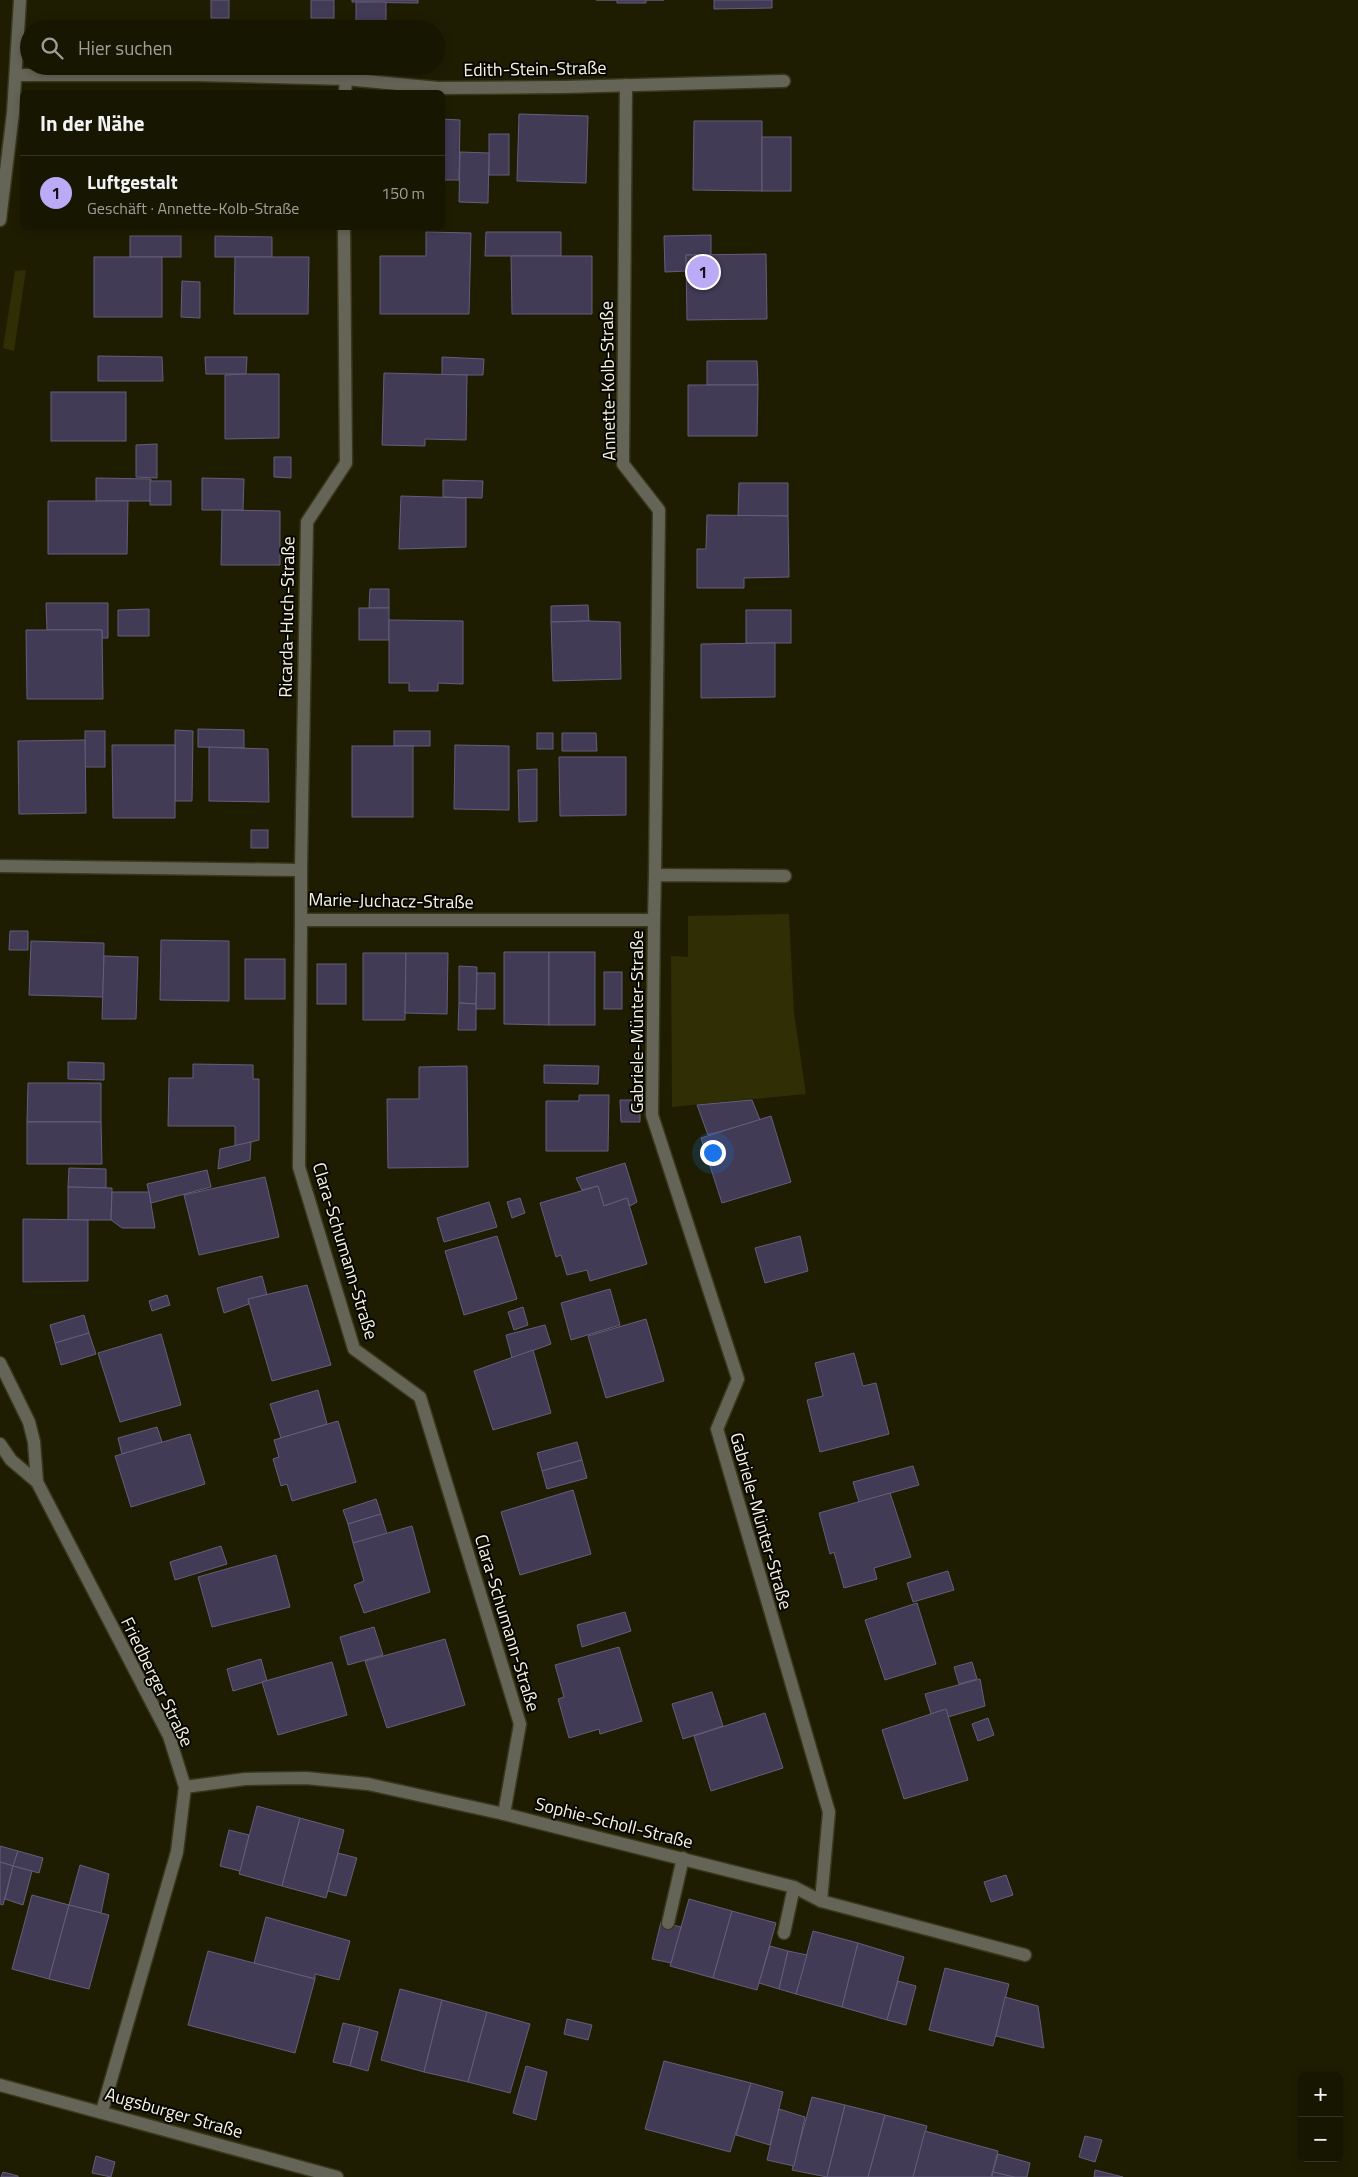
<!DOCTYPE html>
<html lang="de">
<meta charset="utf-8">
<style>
body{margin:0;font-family:"Titillium Web",sans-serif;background:#201f0b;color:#f1f3f6}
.controls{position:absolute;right:15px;bottom:15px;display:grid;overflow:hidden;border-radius:8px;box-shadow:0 2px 8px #0003}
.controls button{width:45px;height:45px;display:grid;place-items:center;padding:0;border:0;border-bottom:1px solid #363523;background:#171601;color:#f1f3f6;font:25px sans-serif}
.you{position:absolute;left:712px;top:1152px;width:18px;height:18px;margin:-12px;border:4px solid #fff;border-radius:50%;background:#1a73e8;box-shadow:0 0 0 8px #1a73e833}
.badge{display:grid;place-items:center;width:32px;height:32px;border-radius:50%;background:#bbaaf6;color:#111;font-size:16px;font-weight:700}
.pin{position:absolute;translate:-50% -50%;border:2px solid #fff;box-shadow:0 1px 5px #0006}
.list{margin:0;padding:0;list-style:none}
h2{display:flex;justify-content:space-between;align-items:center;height:65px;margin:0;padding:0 20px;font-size:21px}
h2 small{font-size:16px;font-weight:400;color:#9e9f99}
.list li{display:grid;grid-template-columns:32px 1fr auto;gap:15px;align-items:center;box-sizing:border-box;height:75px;padding:0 20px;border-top:1px solid #363523}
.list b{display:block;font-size:19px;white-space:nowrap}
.list p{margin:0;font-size:16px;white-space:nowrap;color:#9e9f99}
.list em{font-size:16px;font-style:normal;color:#9e9f99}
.icon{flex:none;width:28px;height:28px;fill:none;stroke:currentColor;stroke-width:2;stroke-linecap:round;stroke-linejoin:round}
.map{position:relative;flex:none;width:1358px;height:2177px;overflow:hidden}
.search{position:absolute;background:#171601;box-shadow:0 2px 8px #0003;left:20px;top:20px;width:425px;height:55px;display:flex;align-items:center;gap:12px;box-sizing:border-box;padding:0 18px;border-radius:28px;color:#9e9f99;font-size:19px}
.panel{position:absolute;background:#171601;box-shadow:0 2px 8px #0003;left:20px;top:90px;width:425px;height:140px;border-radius:8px}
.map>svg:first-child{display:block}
.green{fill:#302e05}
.building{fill:#413b56;stroke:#645e7c}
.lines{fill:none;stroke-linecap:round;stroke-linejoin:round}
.minor-casing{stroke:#39371c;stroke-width:15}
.minor{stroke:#656557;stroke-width:12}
.labels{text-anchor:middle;stroke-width:4;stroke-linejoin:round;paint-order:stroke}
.street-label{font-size:18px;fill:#f5f4e3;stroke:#080701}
</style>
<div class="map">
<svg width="1358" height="2177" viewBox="0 0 1358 2177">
<rect width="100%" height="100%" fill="#1f1d01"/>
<g class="green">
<polygon points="26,270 14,351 3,348 15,271"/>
<polygon points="789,914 794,1013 806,1094 672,1107 671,956 688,957 688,916"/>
</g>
<g class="building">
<rect x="211" y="0" width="18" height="18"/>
<rect x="311" y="0" width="23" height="18"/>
<polygon points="352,0 418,0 418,3 352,2"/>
<polygon points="596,0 664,0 646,0 646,3 617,3 617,0"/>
<polygon points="714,0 772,0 772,8 714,9"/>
<polygon points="356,2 386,2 386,25 356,24"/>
<polygon points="519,114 588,116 586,183 517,181"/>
<polygon points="442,119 460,120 459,180 442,180"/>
<polygon points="694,121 762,121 762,191 693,190"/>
<rect x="489" y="134" width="20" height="41"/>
<rect x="762" y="137" width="29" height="54"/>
<polygon points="460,152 489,153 488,203 459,202"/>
<polygon points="426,232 471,233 469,314 380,314 380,256 426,256"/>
<polygon points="486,232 561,232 561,256 485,256"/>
<polygon points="711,235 711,255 686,255 686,271 665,272 664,236"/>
<rect x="130" y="236" width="51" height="21"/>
<polygon points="215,236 272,237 272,257 215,257"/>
<polygon points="766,254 767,319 687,320 686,255"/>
<polygon points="511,256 592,256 592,314 512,314"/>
<rect x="94" y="257" width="68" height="60"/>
<polygon points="235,257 309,257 308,314 234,314"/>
<polygon points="182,281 200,282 200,318 181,317"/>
<polygon points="98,356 162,357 163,381 98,381"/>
<polygon points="205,357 247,357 246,374 206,374"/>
<polygon points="442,357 484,359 483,375 442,375"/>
<polygon points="707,361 757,361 758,385 707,385"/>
<polygon points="384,373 467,375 466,440 425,439 425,446 382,445"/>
<polygon points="246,374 279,374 279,438 225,439 225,375"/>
<polygon points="688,385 758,385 757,436 688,436"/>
<rect x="51" y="392" width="75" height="49"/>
<polygon points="157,444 157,478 136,477 136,445"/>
<polygon points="274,457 291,457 291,478 274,477"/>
<polygon points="96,478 151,479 150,501 96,501"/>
<polygon points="202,478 244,479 243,510 202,510"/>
<polygon points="443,480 483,481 482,498 443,497"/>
<rect x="150" y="481" width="21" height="24"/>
<polygon points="739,483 788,483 788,516 738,516"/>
<polygon points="401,496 466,498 466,547 399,549"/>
<polygon points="48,501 128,501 127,554 48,554"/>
<polygon points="222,510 280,511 280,565 221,565"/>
<polygon points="707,515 788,516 789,577 744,578 744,588 697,588 697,549 706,549"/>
<polygon points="370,589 389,589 389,608 369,608"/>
<polygon points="46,603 108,603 108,638 102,638 102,630 47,630"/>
<polygon points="588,605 589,621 551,622 551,606"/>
<rect x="359" y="608" width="30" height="32"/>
<polygon points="149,609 149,636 118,636 118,610"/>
<rect x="746" y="610" width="45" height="33"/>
<polygon points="389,620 463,621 463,684 438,683 438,691 409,691 409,683 389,683"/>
<polygon points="589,621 620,622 621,679 553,681 551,622"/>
<polygon points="26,630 102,630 103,699 27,699"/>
<polygon points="775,643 775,697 701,698 701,644"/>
<polygon points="198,729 244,730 244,748 198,747"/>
<polygon points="175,730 193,731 192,801 175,801"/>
<rect x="85" y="731" width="20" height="36"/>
<rect x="394" y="731" width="36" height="15"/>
<rect x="537" y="733" width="16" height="16"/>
<polygon points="562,733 596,733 597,751 562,751"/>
<polygon points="85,740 86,813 19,814 18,741"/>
<polygon points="112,745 175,745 175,818 113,818"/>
<polygon points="455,745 509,746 509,810 454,809"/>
<rect x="352" y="746" width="61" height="71"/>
<polygon points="209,747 268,749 269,802 209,801"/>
<polygon points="559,757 626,757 626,815 560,816"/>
<polygon points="537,769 537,821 519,822 518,770"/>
<rect x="251" y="830" width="17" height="18"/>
<polygon points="10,931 28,931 28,950 9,950"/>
<polygon points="161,940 229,941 229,1001 160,1000"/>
<polygon points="31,941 104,943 103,997 29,995"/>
<polygon points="504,952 549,952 549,1025 504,1024"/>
<rect x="549" y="952" width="46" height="73"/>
<polygon points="363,953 406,953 405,1020 363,1020"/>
<polygon points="406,953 448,953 447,1014 405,1013"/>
<polygon points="104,956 138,957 136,1019 102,1019"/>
<rect x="245" y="959" width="40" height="40"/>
<rect x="317" y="964" width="29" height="40"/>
<polygon points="459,966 477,967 476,1004 459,1003"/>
<rect x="604" y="972" width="18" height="37"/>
<polygon points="477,973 495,973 495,1009 476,1009"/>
<polygon points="459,1003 476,1004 476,1030 458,1030"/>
<polygon points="68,1062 104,1063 104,1080 68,1079"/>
<polygon points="193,1064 253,1065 253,1079 259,1079 259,1140 235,1146 235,1126 168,1126 169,1078 193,1078"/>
<polygon points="544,1065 599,1066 598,1084 544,1083"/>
<polygon points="467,1066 468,1167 388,1168 387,1099 419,1099 419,1067"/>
<polygon points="28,1083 101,1083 101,1122 27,1122"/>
<polygon points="579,1095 609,1095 608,1151 546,1151 546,1101 579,1101"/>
<polygon points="620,1100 640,1100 640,1122 621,1122"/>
<polygon points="752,1100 760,1120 708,1135 697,1105"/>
<polygon points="771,1116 791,1182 722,1203 701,1138"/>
<polygon points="27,1122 101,1122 102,1164 27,1164"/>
<polygon points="251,1142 250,1160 218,1169 220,1149"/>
<polygon points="625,1163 637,1202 630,1206 627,1198 604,1206 598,1186 582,1190 576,1178"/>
<polygon points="69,1168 106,1169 106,1188 68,1187"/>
<polygon points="207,1170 211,1187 151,1203 147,1184"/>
<polygon points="265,1177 279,1237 199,1255 184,1195"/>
<polygon points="598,1186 604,1206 627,1198 647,1264 590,1281 587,1270 567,1275 561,1255 556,1257 540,1203"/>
<polygon points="68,1187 112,1188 111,1220 68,1220"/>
<polygon points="112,1192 149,1192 155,1228 122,1228 111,1220"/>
<polygon points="520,1198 525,1213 512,1218 507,1202"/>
<polygon points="489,1202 497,1227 444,1242 437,1218"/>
<polygon points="23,1219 88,1220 88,1281 23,1282"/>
<polygon points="497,1236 517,1299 464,1315 445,1251"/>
<polygon points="800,1236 808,1271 765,1283 755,1248"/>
<polygon points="262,1276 267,1295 248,1299 249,1304 224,1313 217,1288"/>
<polygon points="307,1285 331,1365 272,1381 248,1299"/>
<polygon points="610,1289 620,1325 571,1340 561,1303"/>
<polygon points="167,1295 170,1305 152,1311 149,1301"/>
<polygon points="523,1307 528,1325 514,1330 508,1312"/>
<polygon points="84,1315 89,1333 55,1343 50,1325"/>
<polygon points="646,1319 664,1381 606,1398 588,1336"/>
<polygon points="545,1325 551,1344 512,1358 506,1335"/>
<polygon points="89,1333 96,1354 61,1365 55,1343"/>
<polygon points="161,1334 181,1405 120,1422 98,1353"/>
<polygon points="533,1350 551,1413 493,1430 474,1371"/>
<polygon points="854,1353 863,1386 876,1383 889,1434 820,1452 807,1400 823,1396 815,1363"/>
<polygon points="318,1390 327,1424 281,1438 270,1404"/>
<polygon points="338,1421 356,1482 292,1501 287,1484 281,1486 273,1459 279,1457 274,1440"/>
<polygon points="157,1427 162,1442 122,1454 118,1438"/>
<polygon points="190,1434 205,1484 131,1507 115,1456"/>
<polygon points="577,1442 582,1460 542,1471 537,1453"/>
<polygon points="582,1460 587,1478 547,1489 542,1471"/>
<polygon points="913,1466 919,1485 859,1502 853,1482"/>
<polygon points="573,1490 591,1554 520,1575 501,1512"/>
<polygon points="890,1493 911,1557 874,1568 877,1579 844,1588 834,1552 830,1554 819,1513"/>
<polygon points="376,1499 381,1514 348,1524 343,1510"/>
<polygon points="381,1514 387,1534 353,1543 348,1524"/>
<polygon points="412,1526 430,1592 364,1613 354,1585 364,1581 353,1543"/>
<polygon points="221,1546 227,1564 175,1580 170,1562"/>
<polygon points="276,1555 290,1607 212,1627 198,1577"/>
<polygon points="948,1571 954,1590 913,1602 907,1583"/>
<polygon points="917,1603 936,1664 885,1680 865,1620"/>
<polygon points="625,1612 631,1631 582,1647 577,1625"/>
<polygon points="374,1627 383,1655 348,1665 340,1637"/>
<polygon points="445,1639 465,1705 387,1728 365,1661"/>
<polygon points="619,1647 642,1721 600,1734 599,1729 569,1738 558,1699 564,1697 555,1665"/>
<polygon points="261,1659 267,1681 233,1691 227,1669"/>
<polygon points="332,1662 347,1715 278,1735 262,1682"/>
<polygon points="972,1662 977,1679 959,1684 954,1667"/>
<polygon points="980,1679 985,1706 948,1717 946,1709 931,1714 925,1694"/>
<polygon points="712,1692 723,1726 683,1739 672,1704"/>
<polygon points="946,1709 968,1780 904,1799 882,1730"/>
<polygon points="765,1713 783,1768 711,1791 694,1736"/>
<polygon points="988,1718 994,1735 978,1741 972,1724"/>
<polygon points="257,1806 300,1818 282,1886 239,1874"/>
<polygon points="300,1818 344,1830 326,1898 282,1886"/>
<polygon points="229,1830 249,1835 240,1871 220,1866"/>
<polygon points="0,1846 18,1851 13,1866 0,1862"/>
<polygon points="18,1851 43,1858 39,1873 13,1866"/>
<polygon points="338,1853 357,1858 346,1896 328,1891"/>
<polygon points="0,1862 13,1866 3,1905 0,1904"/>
<polygon points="80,1865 109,1874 101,1913 69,1905"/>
<polygon points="13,1866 32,1871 23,1905 5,1899"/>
<polygon points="1006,1875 1013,1895 991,1902 984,1882"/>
<polygon points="32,1895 69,1905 49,1979 12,1969"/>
<polygon points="689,1899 732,1911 713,1978 670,1966"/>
<polygon points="69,1905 109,1915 89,1989 49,1979"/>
<polygon points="732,1911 776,1923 757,1990 713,1978"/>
<polygon points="266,1917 350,1941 339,1980 315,1974 315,1979 254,1963"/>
<polygon points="661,1922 681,1927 671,1963 652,1959"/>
<polygon points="813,1931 858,1943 842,2007 796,1994"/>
<polygon points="858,1943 904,1957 887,2020 842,2007"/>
<polygon points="770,1946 788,1951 779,1989 759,1983"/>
<polygon points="208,1951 315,1979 295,2053 188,2025"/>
<polygon points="788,1951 807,1955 796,1994 779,1989"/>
<polygon points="945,1968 1009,1984 993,2046 929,2030"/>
<polygon points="898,1981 916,1986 906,2025 887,2020"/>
<polygon points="400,1989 442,2000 424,2072 381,2060"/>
<polygon points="1005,1997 1038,2006 1044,2048 996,2036"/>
<polygon points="442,2000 487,2012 468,2082 424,2072"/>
<polygon points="487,2012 530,2024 510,2093 468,2082"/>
<polygon points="567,2019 592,2025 588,2040 564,2034"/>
<polygon points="343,2023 360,2027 350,2066 333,2062"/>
<polygon points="360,2027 378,2032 368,2071 350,2066"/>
<polygon points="664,2061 751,2083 730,2152 645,2129"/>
<polygon points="526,2066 547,2072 536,2120 513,2113"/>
<polygon points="751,2083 783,2092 770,2145 736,2135"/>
<polygon points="812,2097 845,2105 827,2177 792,2170"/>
<polygon points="845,2105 885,2115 868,2177 827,2177"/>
<polygon points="779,2109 805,2117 794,2166 767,2160"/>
<polygon points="885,2115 927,2126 913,2177 868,2177"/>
<polygon points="925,2131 998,2151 991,2177 913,2177"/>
<polygon points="1085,2136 1102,2140 1095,2162 1079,2157"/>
<polygon points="998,2154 1030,2163 1027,2177 1014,2177 993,2172"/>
<polygon points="96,2156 115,2162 111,2177 92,2173"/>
<polygon points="1095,2170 1123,2177 1094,2177"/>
<polygon points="3,2172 18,2176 18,2177 1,2177"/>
<polygon points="993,2172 1014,2177 992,2177"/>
</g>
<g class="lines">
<defs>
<g id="minor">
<polyline points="16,75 197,75 346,79 438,88 564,87 784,81"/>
<polyline points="626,85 623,464 659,510 655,875"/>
<polyline points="345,92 346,79"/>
<polyline points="0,220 13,113 20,0"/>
<polyline points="0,866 301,870 301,920 654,920 655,875 785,876"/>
<polyline points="301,870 307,522 346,463 344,228"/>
<polyline points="301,920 299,1167 354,1349 420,1397 520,1724 504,1814"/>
<polyline points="654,920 652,1115 738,1379 717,1429 829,1812 821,1901"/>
<polyline points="0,1363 29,1422 34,1442 37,1482 169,1736 185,1787 177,1852 102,2111"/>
<polyline points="0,1444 11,1460 37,1482"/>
<polyline points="185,1787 245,1779 306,1778 368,1784 504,1814 794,1887 821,1901 1025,1955"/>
<polyline points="668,1923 683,1858"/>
<polyline points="784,1933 794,1887"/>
<polyline points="0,2085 337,2177"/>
</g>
</defs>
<use href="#minor" class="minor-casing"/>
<use href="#minor" class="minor"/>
</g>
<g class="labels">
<g class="street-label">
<text transform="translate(535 69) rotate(-1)" y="6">Edith-Stein-Straße</text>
<text transform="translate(608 381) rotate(-91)" y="6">Annette-Kolb-Straße</text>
<text transform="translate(287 617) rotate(-89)" y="6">Ricarda-Huch-Straße</text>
<text transform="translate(391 901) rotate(1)" y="6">Marie-Juchacz-Straße</text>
<text transform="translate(637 1022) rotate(-90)" y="6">Gabriele-Münter-Straße</text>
<text transform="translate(345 1251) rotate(73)" y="6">Clara-Schumann-Straße</text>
<text transform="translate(761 1521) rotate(74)" y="6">Gabriele-Münter-Straße</text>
<text transform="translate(507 1623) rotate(73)" y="6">Clara-Schumann-Straße</text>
<text transform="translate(157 1682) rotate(64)" y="6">Friedberger Straße</text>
<text transform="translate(614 1823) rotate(14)" y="6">Sophie-Scholl-Straße</text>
<text transform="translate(174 2113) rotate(16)" y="6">Augsburger Straße</text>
</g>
</g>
</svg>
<div class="controls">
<button>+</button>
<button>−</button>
</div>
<div class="you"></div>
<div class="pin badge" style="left:703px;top:272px">1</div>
<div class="search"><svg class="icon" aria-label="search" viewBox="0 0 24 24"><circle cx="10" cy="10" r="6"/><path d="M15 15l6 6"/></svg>Hier suchen</div>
<section class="panel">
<h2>In der Nähe<small></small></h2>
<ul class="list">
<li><span class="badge">1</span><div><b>Luftgestalt</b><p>Geschäft · Annette-Kolb-Straße</p></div><em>150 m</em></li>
</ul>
</section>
</div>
